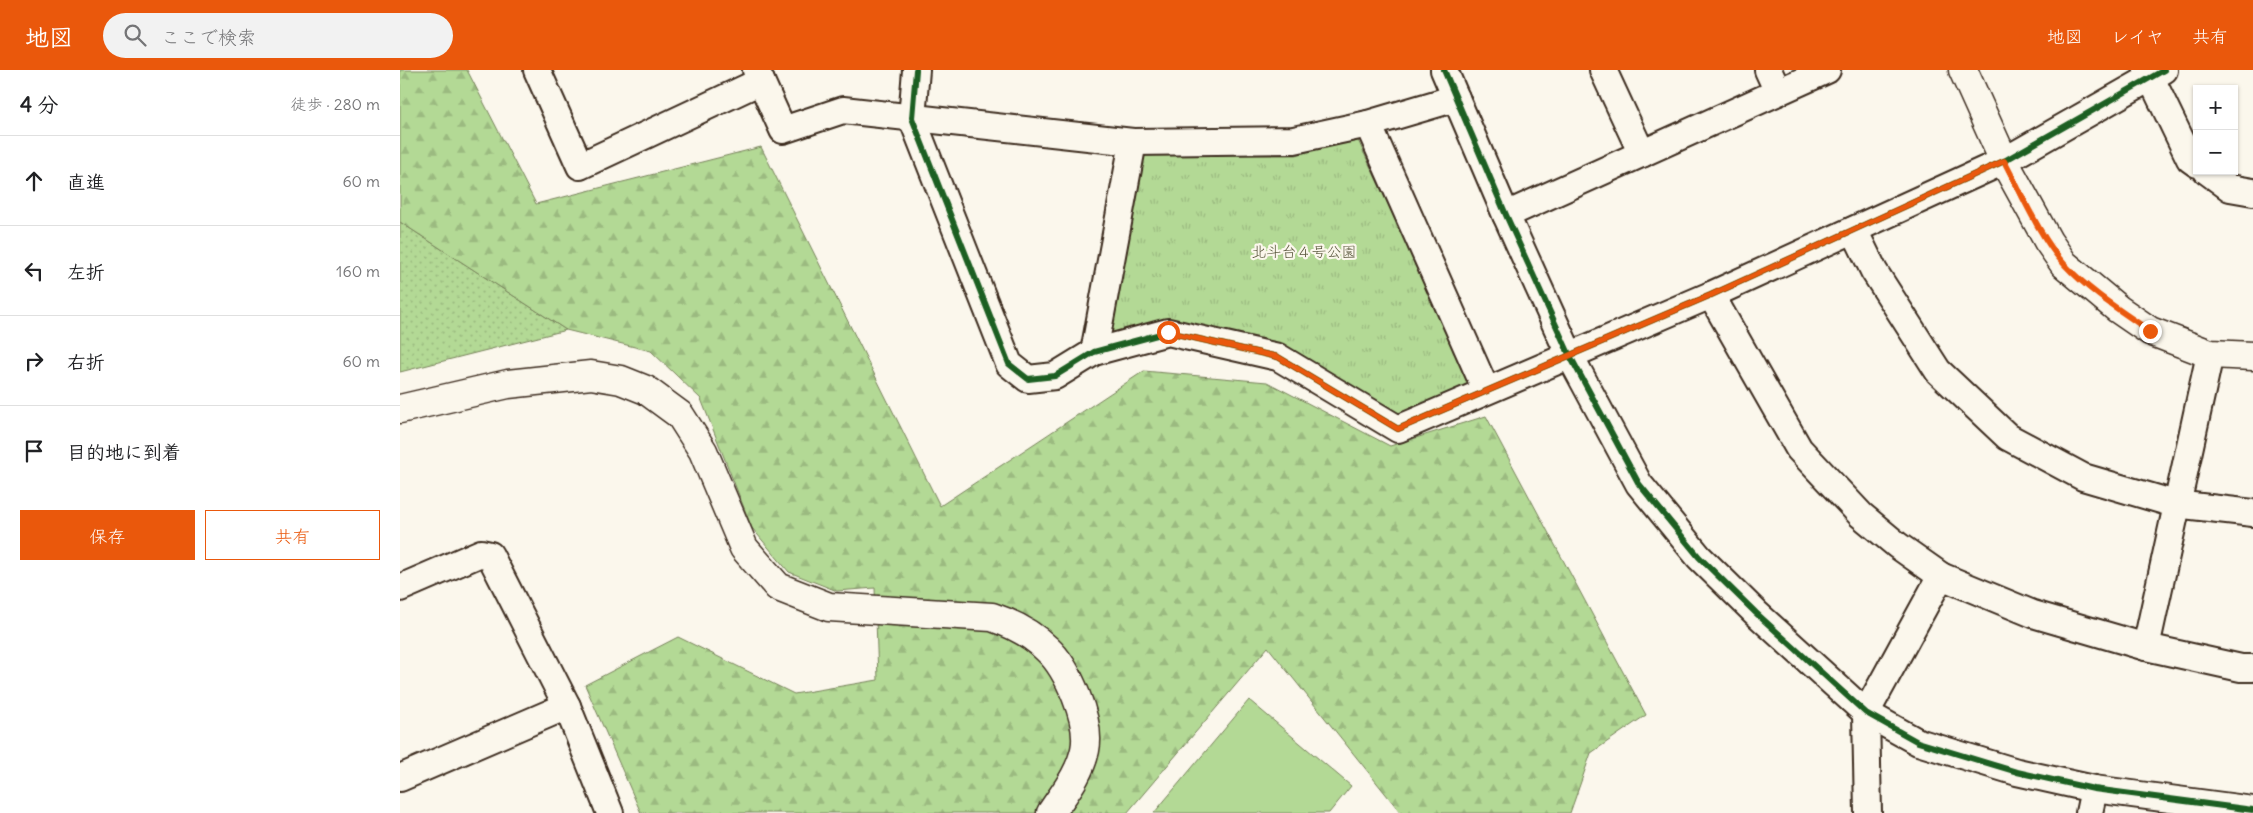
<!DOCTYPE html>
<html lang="ja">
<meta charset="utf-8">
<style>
body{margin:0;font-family:Delius,"Klee One",sans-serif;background:#f2f2f2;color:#202124}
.controls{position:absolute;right:15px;top:15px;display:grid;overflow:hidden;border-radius:0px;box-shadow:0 1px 4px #0004}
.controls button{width:45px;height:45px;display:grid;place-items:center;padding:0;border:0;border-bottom:1px solid #e0e0e0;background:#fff;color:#202124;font:25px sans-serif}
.stop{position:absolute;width:15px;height:15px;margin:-11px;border:4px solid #ea580c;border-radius:50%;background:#fff}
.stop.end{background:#ea580c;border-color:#fff;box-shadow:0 1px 5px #0008}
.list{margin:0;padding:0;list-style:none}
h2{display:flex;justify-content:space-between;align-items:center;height:65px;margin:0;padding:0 20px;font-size:21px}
h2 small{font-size:16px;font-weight:400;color:#757577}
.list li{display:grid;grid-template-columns:32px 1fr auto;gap:15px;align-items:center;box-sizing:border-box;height:90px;padding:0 20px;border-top:1px solid #e0e0e0}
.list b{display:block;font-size:19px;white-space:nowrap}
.list em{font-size:16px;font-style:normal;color:#757577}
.actions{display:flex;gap:10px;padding:15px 20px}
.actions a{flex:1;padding:11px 0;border:1px solid #ea580c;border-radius:0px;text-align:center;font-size:18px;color:#ea580c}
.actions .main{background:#ea580c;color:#fff}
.icon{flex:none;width:28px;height:28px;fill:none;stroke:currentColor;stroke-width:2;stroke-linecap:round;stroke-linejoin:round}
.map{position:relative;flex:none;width:1853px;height:743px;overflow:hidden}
header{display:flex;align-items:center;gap:30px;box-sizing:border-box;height:70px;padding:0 25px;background:#ea580c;color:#fff}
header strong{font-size:24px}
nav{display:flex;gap:28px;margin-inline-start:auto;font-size:18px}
.search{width:350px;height:45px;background:#f2f2f2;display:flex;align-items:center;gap:12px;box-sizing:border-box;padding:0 18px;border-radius:28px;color:#757577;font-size:19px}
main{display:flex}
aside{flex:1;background:#fff}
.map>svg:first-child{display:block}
.grass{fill:url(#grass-dots);stroke:#77825a}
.forest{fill:url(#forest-firs);stroke:#77825a}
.park{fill:url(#park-tufts);stroke:#77825a}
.pitch{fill:#b3d995;stroke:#77825a}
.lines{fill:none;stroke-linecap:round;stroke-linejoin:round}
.street-casing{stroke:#3b2a1e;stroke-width:30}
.secondary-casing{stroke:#3b2a1e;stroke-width:31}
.street{stroke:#fbf7ec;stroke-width:26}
.secondary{stroke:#fbf7ec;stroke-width:28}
.cycleway-casing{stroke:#fbf7ec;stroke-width:9}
.cycleway{stroke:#1b5e20;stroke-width:6}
.route{stroke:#ea580c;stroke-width:6}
.labels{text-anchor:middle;stroke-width:4.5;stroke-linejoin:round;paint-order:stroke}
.park-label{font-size:15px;fill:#59563c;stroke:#fbf7ec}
</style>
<header>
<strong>地図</strong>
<div class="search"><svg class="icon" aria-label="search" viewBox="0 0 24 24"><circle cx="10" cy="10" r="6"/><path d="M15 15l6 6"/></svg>ここで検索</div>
<nav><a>地図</a><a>レイヤ</a><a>共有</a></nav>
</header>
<main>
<aside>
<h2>4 分<small>徒歩 · 280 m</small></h2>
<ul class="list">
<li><svg class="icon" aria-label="ahead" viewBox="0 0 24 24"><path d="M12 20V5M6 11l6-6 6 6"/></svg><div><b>直進</b></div><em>60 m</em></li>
<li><svg class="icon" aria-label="left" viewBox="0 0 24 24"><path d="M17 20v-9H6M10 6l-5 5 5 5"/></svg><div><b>左折</b></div><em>160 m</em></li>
<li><svg class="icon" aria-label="right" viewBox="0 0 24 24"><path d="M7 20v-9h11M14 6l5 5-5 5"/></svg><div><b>右折</b></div><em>60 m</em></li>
<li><svg class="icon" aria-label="arrive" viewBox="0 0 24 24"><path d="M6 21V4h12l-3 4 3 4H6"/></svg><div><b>目的地に到着</b></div></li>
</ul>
<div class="actions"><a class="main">保存</a><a>共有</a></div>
</aside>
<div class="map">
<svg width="1853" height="743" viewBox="0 0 1853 743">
<defs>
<pattern id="grass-dots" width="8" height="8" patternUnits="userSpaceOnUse" patternTransform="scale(1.25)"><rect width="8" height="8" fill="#b3d995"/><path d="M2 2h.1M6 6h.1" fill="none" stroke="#9bba80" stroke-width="1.8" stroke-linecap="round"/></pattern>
<pattern id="forest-firs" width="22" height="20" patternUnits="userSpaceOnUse" patternTransform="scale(1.25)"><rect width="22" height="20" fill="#b3d995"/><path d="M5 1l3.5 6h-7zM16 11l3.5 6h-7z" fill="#9bba80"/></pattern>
<pattern id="park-tufts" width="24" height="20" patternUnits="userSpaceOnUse" patternTransform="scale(1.25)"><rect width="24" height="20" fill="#b3d995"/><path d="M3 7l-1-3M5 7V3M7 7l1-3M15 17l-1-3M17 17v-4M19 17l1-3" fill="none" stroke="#9bba80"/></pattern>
</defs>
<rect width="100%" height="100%" fill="#fbf7ec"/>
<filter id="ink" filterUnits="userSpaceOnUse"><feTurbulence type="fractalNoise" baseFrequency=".02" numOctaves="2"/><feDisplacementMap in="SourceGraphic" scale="10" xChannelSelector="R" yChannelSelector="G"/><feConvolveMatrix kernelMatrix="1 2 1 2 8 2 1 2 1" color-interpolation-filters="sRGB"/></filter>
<g filter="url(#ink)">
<polygon class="grass" points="0,152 166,260 0,302"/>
<polygon class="forest" points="0,0 67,0 136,134 361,77 540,436 744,301 867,312 990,376 1086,346 1246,645 1191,683 1170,743 1001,743 868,577 727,743 241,743 185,615 278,567 394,624 478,610 475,518 437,521 389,502 352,458 301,329 251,281 166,260 0,152"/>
<polygon class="park" points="957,68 1072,314 998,347 882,276 706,269 742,84 896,85"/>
<polygon class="pitch" points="849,630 951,716 929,743 754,743"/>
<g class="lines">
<defs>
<g id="street">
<polyline points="137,0 180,96 361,11"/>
<polyline points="356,0 383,60 443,40 733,72 894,70 968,54 1056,28"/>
<polyline points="516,0 512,48 609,294 628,309 655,306 694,282 768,262 878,287 998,359 1311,225 1604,91 1764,0"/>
<polyline points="1044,0 1106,145 1169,284 1239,414 1299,487 1356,543 1466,643 1518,672 1617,702 1694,719 1853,740"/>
<polyline points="1203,0 1242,84"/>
<polyline points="1368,0 1378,22"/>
<polyline points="1747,0 1790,89 1797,94"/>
<polyline points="968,54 1086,320"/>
<polyline points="1807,101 1830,118 1853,122"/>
<polyline points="1106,145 1427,0"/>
<polyline points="1454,160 1474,201 1538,301 1608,367 1683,407 1775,434 1853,443"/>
<polyline points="1311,225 1399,379 1461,445 1497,475 1541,506 1633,544 1746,577 1841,598 1853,598"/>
<polyline points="694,282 733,72"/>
<polyline points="0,518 81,483 90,485 167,636 210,743"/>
<polyline points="1746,577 1810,284"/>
<polyline points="0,708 167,636"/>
<polyline points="1468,743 1466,643 1541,506"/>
<polyline points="1689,743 1694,719"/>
</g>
<g id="secondary">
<polyline points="1563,0 1604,91 1648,171 1664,194 1718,239 1750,261 1810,284 1853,286"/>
<path d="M0,339L108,314L191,305L221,310L246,320L280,345L303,381L344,478L378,517L429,537L592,547C613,554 631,563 647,579C668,598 691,652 685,680C680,704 664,723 651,743"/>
</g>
</defs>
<use href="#street" class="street-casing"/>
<use href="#secondary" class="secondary-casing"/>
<use href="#street" class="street"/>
<use href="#secondary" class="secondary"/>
<defs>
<g id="cycleway">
<polyline points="516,0 512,48 609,294 628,309 655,306 694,282 768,262 878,287 998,359 1311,225 1604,91 1764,0"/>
<polyline points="1044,0 1106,145 1169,284 1239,414 1299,487 1356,543 1466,643 1518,672 1617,702 1694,719 1853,740"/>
</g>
</defs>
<use href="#cycleway" class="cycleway-casing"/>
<use href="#cycleway" class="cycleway"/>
</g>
</g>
<g class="lines" filter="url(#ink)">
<path class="route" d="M768,262L878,287L998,359L1311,225L1604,91C1622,124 1640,168 1665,195C1689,221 1721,241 1750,261"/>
</g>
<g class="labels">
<g class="park-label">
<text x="904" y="187">北斗台４号公園</text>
</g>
</g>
</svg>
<div class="controls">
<button>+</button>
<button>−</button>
</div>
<div class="stop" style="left:768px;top:262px"></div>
<div class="stop end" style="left:1750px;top:261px"></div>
</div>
</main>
